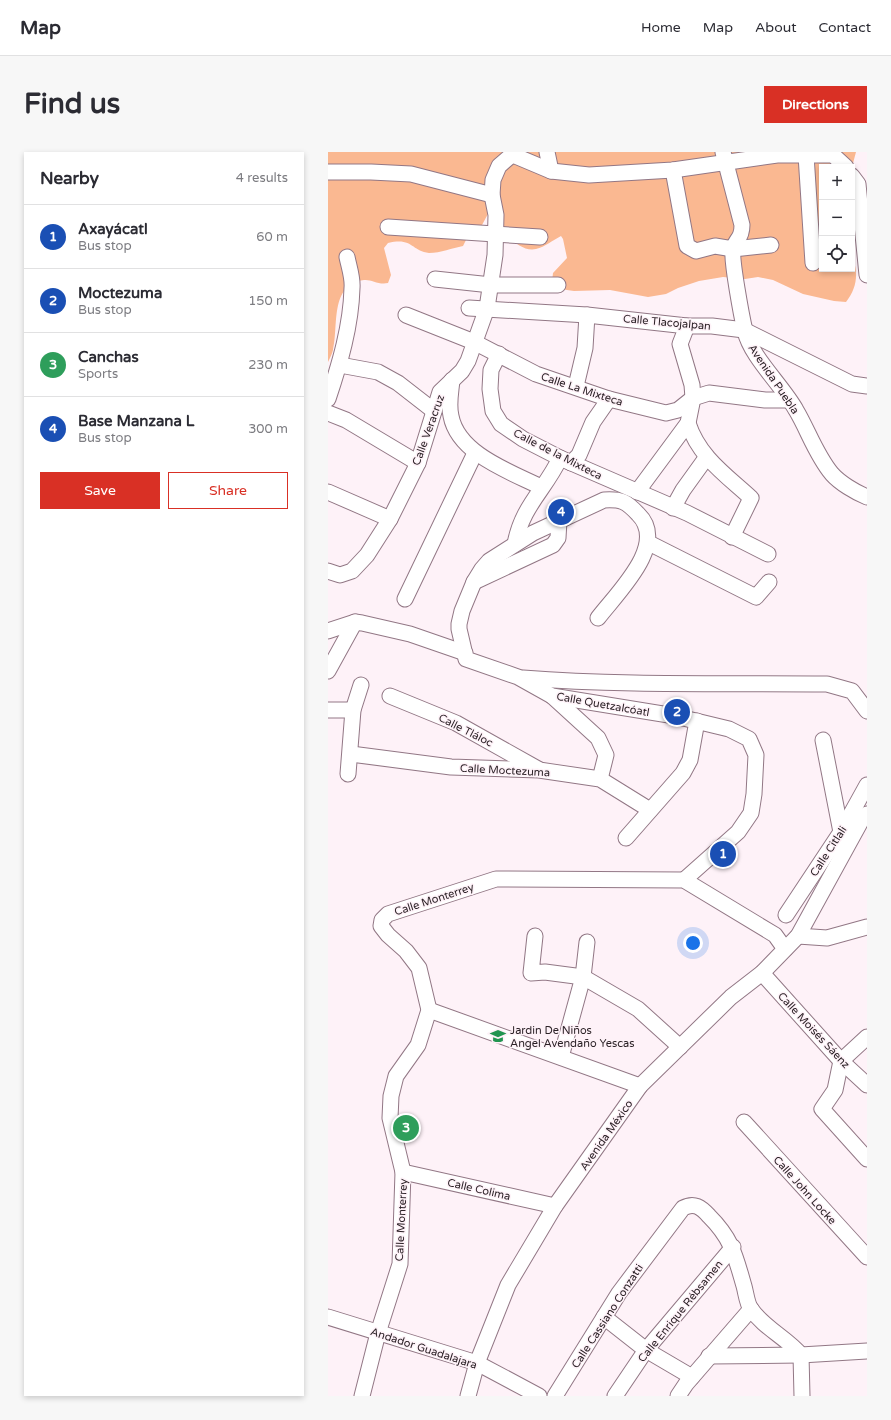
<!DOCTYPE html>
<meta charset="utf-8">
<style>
body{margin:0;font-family:"Varela Round",sans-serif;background:#f7f7f7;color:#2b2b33}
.controls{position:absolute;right:12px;top:12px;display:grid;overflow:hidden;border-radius:0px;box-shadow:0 2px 6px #0003}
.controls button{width:36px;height:36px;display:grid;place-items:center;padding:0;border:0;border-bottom:1px solid #e1e1e2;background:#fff;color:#2b2b33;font:20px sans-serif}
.you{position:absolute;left:365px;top:791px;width:14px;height:14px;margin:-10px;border:3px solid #fff;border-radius:50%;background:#1a73e8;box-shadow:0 0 0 6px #1a73e833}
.badge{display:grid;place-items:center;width:26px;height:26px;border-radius:50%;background:#d93025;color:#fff;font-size:13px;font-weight:700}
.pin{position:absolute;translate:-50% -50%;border:2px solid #fff;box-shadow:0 1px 4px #0006}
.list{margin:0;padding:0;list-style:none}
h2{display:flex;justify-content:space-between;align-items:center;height:52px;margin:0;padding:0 16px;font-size:17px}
h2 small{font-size:13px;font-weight:400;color:#7c7c81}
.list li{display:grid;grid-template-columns:26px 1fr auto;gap:12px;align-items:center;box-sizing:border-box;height:64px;padding:0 16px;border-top:1px solid #e1e1e2}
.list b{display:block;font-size:15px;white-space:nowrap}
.list p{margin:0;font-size:13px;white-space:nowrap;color:#7c7c81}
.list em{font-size:13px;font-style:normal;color:#7c7c81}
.actions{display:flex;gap:8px;padding:12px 16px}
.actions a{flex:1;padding:9px 0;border:1px solid #d93025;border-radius:0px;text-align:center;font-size:14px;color:#d93025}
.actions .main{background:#d93025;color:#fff}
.icon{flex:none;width:22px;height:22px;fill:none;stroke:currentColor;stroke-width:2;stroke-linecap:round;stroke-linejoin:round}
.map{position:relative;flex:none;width:539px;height:1244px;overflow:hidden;border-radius:0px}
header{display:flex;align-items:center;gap:24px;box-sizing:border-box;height:56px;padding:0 20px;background:#fff;border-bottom:1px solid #e1e1e2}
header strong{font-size:19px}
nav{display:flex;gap:22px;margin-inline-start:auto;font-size:14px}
.intro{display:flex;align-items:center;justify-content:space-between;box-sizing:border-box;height:96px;padding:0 24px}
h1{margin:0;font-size:28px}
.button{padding:10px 18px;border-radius:0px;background:#d93025;color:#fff;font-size:14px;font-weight:700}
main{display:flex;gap:24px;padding:0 24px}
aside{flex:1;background:#fff;border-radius:0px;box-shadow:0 2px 6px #0003}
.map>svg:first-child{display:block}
.green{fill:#fab891}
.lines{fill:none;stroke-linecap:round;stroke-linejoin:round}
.minor-casing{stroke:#927785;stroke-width:17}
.minor{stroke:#fff;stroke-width:15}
.labels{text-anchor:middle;stroke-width:3;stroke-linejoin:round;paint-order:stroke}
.street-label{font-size:11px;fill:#2c2227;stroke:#fef2f8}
.poi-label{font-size:11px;fill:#2c2227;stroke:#fef2f8;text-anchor:start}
</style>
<header>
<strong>Map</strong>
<nav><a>Home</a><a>Map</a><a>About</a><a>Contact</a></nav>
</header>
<div class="intro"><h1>Find us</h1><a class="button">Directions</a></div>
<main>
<aside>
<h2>Nearby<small>4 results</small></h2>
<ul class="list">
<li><span class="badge" style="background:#1a4fb4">1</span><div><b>Axayácatl</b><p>Bus stop</p></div><em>60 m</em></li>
<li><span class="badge" style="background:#1a4fb4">2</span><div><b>Moctezuma</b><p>Bus stop</p></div><em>150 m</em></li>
<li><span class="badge" style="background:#2e9e5b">3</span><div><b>Canchas</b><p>Sports</p></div><em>230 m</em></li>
<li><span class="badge" style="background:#1a4fb4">4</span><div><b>Base Manzana L</b><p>Bus stop</p></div><em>300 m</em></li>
</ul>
<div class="actions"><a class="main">Save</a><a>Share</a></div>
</aside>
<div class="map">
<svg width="539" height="1244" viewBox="0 0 539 1244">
<rect width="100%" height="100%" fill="#fef2f8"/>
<path class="green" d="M0,0H528L524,15H494V117H524V104C531,121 529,136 518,150L506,149L475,142L445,128L430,125L417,127L395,125L371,129L350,136L338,142L320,145L282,138L246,139L232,137L224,130L225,121L239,106L235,87L233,84C225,88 217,95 208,97C188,101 172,73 161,60L154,73L144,74L137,78L138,88L135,94C124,96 113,101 101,101C83,99 85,85 60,91L56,96L63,123L60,131C50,133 43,127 36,128C1,133 11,174 5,198C4,202 2,206 0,210Z"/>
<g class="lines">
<defs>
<g id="minor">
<polyline points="219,0 223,19"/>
<path d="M395,0L414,73C414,88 407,87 405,97C403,108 414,166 417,179C423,205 454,233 468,258C480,278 488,303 504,322C512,331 527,340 539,345"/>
<polyline points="185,3 223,19 261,23 345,18 449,3 505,3 518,15"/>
<polyline points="478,3 485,111"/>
<polyline points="345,18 359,94 368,99 387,94 405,97 443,93"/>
<polyline points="0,20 43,20 83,22 164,43"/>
<polyline points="524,24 530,32 539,123"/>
<polyline points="60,75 212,85"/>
<polyline points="107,127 163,133 230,133"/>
<polyline points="141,156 259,163 359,174 384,174 416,178 524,232 539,234"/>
<polyline points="78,163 146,190 208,222 281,247 338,261 350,258 365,246 381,241 437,248 461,248"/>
<polyline points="171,202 163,218 162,237 165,259 173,272 195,287 232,306 359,361 440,402"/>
<polyline points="12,213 50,220 70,231 106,259"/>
<path d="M124,228C123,240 120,252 123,264C130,302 183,320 213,335"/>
<polyline points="248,234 257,196 259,163"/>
<path d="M0,247C12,211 23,174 24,136C25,126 21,115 19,105"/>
<polyline points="0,261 18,268 90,311"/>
<path d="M360,271C371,305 398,323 423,346L404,385"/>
<polyline points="243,311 251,303 265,270 281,247"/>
<polyline points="0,340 62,367"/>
<polyline points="309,340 360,271 365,246 364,233 352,192 359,174"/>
<polyline points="345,356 355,338 378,306"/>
<polyline points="321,391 428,445 441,430"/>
<path d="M187,392C194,354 217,338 232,306"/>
<polyline points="0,419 12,423 24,419 39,403 62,367 90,311 112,240 134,219 140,209 159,156 167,103 168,63 164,43 165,28 171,14 187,0"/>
<polyline points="146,430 225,393 230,386 231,368"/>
<polyline points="77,447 147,301"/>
<path d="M270,466C289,441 341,392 310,362C298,349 293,347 276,348L205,381L161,409L154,417L146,430L134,459L131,472V477L138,507L190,525L224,544L347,564L401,577L421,587L428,603L426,642L423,661L410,680L356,728"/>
<polyline points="0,479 27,470 34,471 82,482 137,501"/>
<polyline points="0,519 27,470"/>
<path d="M195,526C296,534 398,531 499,532L524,539L539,559"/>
<polyline points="62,544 128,571 210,617"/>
<polyline points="224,544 270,586 278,603 272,627"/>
<polyline points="0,558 25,558"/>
<polyline points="495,588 513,680"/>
<polyline points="23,602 123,615 211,618 272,627 322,658"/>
<polyline points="20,622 25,558 33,533"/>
<polyline points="298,686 355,621 362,608 369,569"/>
<polyline points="458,763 513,680 539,633"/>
<polyline points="207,784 203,821 217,820 255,825 310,857 352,895"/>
<polyline points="470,784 499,786 539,775"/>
<polyline points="434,821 513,909 539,933"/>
<polyline points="101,858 312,934"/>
<polyline points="539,885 513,909 507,938 494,957 539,1007"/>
<polyline points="233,905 255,825 259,790"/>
<polyline points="416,970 539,1105"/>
<polyline points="75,1020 227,1054"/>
<polyline points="0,1165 149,1211 211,1244"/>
<polyline points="276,1165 318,1198 364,1225"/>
<polyline points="473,1203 474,1244"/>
<polyline points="381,1204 473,1203 539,1199"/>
<polyline points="34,1244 50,1181 72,1112 75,1020 62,966 63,944 68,924 90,893 101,858 91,816 78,799 60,783 53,774 54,768 60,762 168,727 356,728 447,783 457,797"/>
<polyline points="140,1244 149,1211 180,1133 227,1054 312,934 403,845 434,821 470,784 533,669 539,662"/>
<path d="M227,1244L291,1141L355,1056C366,1050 373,1055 381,1064C404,1087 407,1103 416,1134C418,1141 419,1152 423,1157C436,1176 459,1186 473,1203"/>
<polyline points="287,1244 318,1198 405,1095"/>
<polyline points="350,1244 358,1232 423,1157"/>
</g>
</defs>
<use href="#minor" class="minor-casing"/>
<use href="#minor" class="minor"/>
</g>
<defs>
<symbol id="school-bare" viewBox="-9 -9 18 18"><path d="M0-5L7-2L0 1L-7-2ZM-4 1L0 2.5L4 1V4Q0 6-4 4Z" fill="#219550" stroke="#fef2f8" stroke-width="2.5" paint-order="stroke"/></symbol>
</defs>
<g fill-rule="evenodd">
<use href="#school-bare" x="159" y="873" width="22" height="22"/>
</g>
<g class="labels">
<g class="street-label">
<text transform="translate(339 170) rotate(5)" y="4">Calle Tlacojalpan</text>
<text transform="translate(446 227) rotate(56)" y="4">Avenida Puebla</text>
<text transform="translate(254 237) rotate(18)" y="4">Calle La Mixteca</text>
<text transform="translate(100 278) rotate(-70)" y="4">Calle Veracruz</text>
<text transform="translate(230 302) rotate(27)" y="4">Calle de la Mixteca</text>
<text transform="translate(275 552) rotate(10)" y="4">Calle Quetzalcóatl</text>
<text transform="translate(138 578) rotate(27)" y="4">Calle Tláloc</text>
<text transform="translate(177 618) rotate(3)" y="4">Calle Moctezuma</text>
<text transform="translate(500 699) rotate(-57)" y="4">Calle Citlali</text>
<text transform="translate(106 747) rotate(-18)" y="4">Calle Monterrey</text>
<text transform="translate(486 878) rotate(47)" y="4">Calle Moisés Sáenz</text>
<text transform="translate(278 983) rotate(-55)" y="4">Avenida México</text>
<text transform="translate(151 1037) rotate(13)" y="4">Calle Colima</text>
<text transform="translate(477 1038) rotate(48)" y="4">Calle John Locke</text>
<text transform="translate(73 1068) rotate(-87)" y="4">Calle Monterrey</text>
<text transform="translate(352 1159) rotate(-51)" y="4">Calle Enrique Rébsamen</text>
<text transform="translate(279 1164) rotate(-57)" y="4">Calle Cassiano Conzatti</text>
<text transform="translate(96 1196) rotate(18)" y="4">Andador Guadalajara</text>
</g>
<g class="poi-label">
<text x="182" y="882">Jardin De Niños<tspan x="182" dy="13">Angel Avendaño Yescas</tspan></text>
</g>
</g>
</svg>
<div class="controls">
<button>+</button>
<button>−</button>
<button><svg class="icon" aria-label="locate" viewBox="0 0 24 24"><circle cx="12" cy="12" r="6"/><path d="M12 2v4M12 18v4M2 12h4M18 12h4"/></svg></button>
</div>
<div class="you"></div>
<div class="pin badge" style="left:395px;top:702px;background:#1a4fb4">1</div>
<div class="pin badge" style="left:349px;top:560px;background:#1a4fb4">2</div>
<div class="pin badge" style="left:78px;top:976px;background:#2e9e5b">3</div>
<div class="pin badge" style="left:233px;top:360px;background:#1a4fb4">4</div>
</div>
</main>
